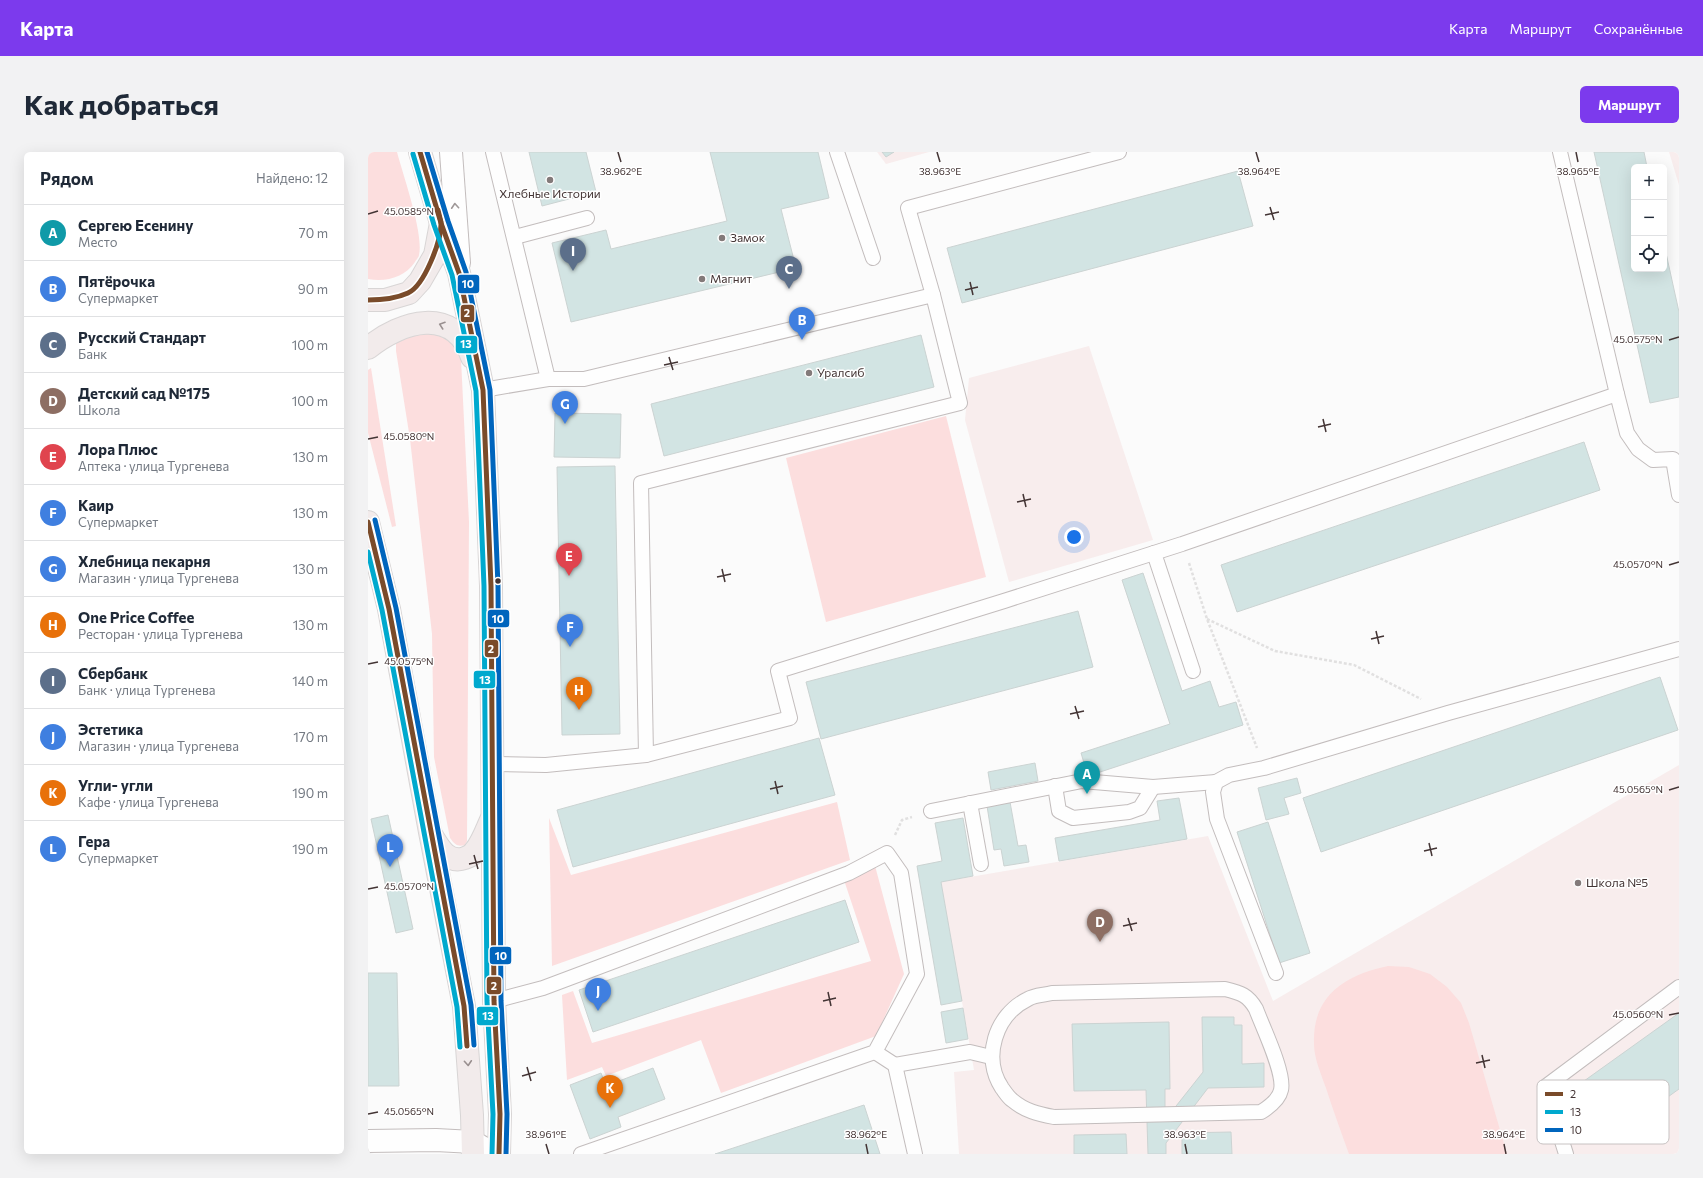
<!DOCTYPE html>
<html lang="ru">
<meta charset="utf-8">
<style>
body{margin:0;font-family:Commissioner,sans-serif;background:#f2f2f3;color:#1f2937}
.controls{position:absolute;right:12px;top:12px;display:grid;overflow:hidden;border-radius:6px;box-shadow:0 4px 16px #0002}
.controls button{width:36px;height:36px;display:grid;place-items:center;padding:0;border:0;border-bottom:1px solid #e0e1e3;background:#fff;color:#1f2937;font:20px sans-serif}
.you{position:absolute;left:706px;top:385px;width:14px;height:14px;margin:-10px;border:3px solid #fff;border-radius:50%;background:#1a73e8;box-shadow:0 0 0 6px #1a73e833}
.badge{display:grid;place-items:center;width:26px;height:26px;border-radius:50%;background:#7c3aed;color:#fff;font-size:13px;font-weight:700}
.pin{position:absolute;translate:-50% -33px;filter:drop-shadow(0 1px 2px #0008)}
.pin::after{content:'';position:absolute;top:21px;width:14px;height:12px;background:inherit;clip-path:polygon(0 0,100% 0,50% 100%)}
.list{margin:0;padding:0;list-style:none}
h2{display:flex;justify-content:space-between;align-items:center;height:52px;margin:0;padding:0 16px;font-size:17px}
h2 small{font-size:13px;font-weight:400;color:#747a83}
.list li{display:grid;grid-template-columns:26px 1fr auto;gap:12px;align-items:center;box-sizing:border-box;height:56px;padding:0 16px;border-top:1px solid #e0e1e3}
.list b{display:block;font-size:15px;white-space:nowrap}
.list p{margin:0;font-size:13px;white-space:nowrap;color:#747a83}
.list em{font-size:13px;font-style:normal;color:#747a83}
.icon{flex:none;width:22px;height:22px;fill:none;stroke:currentColor;stroke-width:2;stroke-linecap:round;stroke-linejoin:round}
.map{position:relative;flex:none;width:1311px;height:1002px;overflow:hidden;border-radius:6px}
header{display:flex;align-items:center;gap:24px;box-sizing:border-box;height:56px;padding:0 20px;background:#7c3aed;color:#fff}
header strong{font-size:19px}
nav{display:flex;gap:22px;margin-inline-start:auto;font-size:14px}
.intro{display:flex;align-items:center;justify-content:space-between;box-sizing:border-box;height:96px;padding:0 24px}
h1{margin:0;font-size:28px}
.button{padding:10px 18px;border-radius:6px;background:#7c3aed;color:#fff;font-size:14px;font-weight:700}
main{display:flex;gap:24px;padding:0 24px}
aside{flex:1;background:#fff;border-radius:6px;box-shadow:0 4px 16px #0002}
.map>svg:first-child{display:block}
.built{fill:#f8eded}
.green{fill:#fcdede}
.building{fill:#d2e4e3;stroke:#cbd3d2}
.lines{fill:none;stroke-linecap:round;stroke-linejoin:round}
.lane-casing{stroke:#c3bdbd;stroke-width:16}
.street-casing{stroke:#c3bdbd;stroke-width:24}
.secondary-casing{stroke:#c3bdbd;stroke-width:24}
.primary-casing{stroke:#d8d5d5;stroke-width:24}
.path{stroke:#e1e0e0;stroke-width:2.5;stroke-dasharray:3 2;stroke-linecap:butt}
.lane{stroke:#fefefe;stroke-width:14}
.street{stroke:#fefefe;stroke-width:22}
.secondary{stroke:#fefefe;stroke-width:22}
.primary{stroke:#f2ebeb;stroke-width:22}
.bus-1-casing{stroke:#fff;stroke-width:8}
.bus-2-casing{stroke:#fff;stroke-width:8}
.bus-3-casing{stroke:#fff;stroke-width:8}
.bus-1{stroke:#7a4b2a;stroke-width:5}
.bus-2{stroke:#00a9ce;stroke-width:5}
.bus-3{stroke:#0065bd;stroke-width:5}
.oneway{stroke:#a09999}
.oneway2{stroke:#9a9090}
.ticks{fill:none;stroke:#433434;stroke-width:1.5}
.poi-dot{fill:#837a7a;stroke:#fff;stroke-width:1.5}
.bus-dot{fill:#433434;stroke:#fff;stroke-width:1.5}
.labels{text-anchor:middle;stroke-width:3;stroke-linejoin:round;paint-order:stroke}
.poi-label{font-size:12px;fill:#433434;stroke:#fff;text-anchor:start}
.key{fill:#fff;stroke:#c7c2c2;stroke-width:1}
.key-label{font-size:11px;fill:#433434}
.ticks-label{font-size:10px;text-anchor:middle;fill:#433434;stroke:#fff;stroke-width:3;stroke-linejoin:round;paint-order:stroke}
.line-badge{stroke:#fff;stroke-width:1.5}
.badge-label{font-size:11px;text-anchor:middle;font-weight:bold;fill:#fff}
</style>
<header>
<strong>Карта</strong>
<nav><a>Карта</a><a>Маршрут</a><a>Сохранённые</a></nav>
</header>
<div class="intro"><h1>Как добраться</h1><a class="button">Маршрут</a></div>
<main>
<aside>
<h2>Рядом<small>Найдено: 12</small></h2>
<ul class="list">
<li><span class="badge" style="background:#0f9aa8">A</span><div><b>Сергею Есенину</b><p>Место</p></div><em>70 m</em></li>
<li><span class="badge" style="background:#3f7fe0">B</span><div><b>Пятёрочка</b><p>Супермаркет</p></div><em>90 m</em></li>
<li><span class="badge" style="background:#5c6f8a">C</span><div><b>Русский Стандарт</b><p>Банк</p></div><em>100 m</em></li>
<li><span class="badge" style="background:#8d6e63">D</span><div><b>Детский сад №175</b><p>Школа</p></div><em>100 m</em></li>
<li><span class="badge" style="background:#e0444e">E</span><div><b>Лора Плюс</b><p>Аптека · улица Тургенева</p></div><em>130 m</em></li>
<li><span class="badge" style="background:#3f7fe0">F</span><div><b>Каир</b><p>Супермаркет</p></div><em>130 m</em></li>
<li><span class="badge" style="background:#3f7fe0">G</span><div><b>Хлебница пекарня</b><p>Магазин · улица Тургенева</p></div><em>130 m</em></li>
<li><span class="badge" style="background:#e8710a">H</span><div><b>One Price Coffee</b><p>Ресторан · улица Тургенева</p></div><em>130 m</em></li>
<li><span class="badge" style="background:#5c6f8a">I</span><div><b>Сбербанк</b><p>Банк · улица Тургенева</p></div><em>140 m</em></li>
<li><span class="badge" style="background:#3f7fe0">J</span><div><b>Эстетика</b><p>Магазин · улица Тургенева</p></div><em>170 m</em></li>
<li><span class="badge" style="background:#e8710a">K</span><div><b>Угли- угли</b><p>Кафе · улица Тургенева</p></div><em>190 m</em></li>
<li><span class="badge" style="background:#3f7fe0">L</span><div><b>Гера</b><p>Супермаркет</p></div><em>190 m</em></li>
</ul>
</aside>
<div class="map">
<svg width="1311" height="1002" viewBox="0 0 1311 1002">
<rect width="100%" height="100%" fill="#fbfbfb"/>
<g class="built">
<polygon points="509,0 561,0 518,12"/>
<polygon points="1301,0 1311,0 1311,33"/>
<polygon points="721,194 785,388 641,430 597,268 601,226"/>
<polygon points="1311,613 1311,1002 591,1002 586,920 606,918 573,730 840,684 905,849"/>
</g>
<g class="green">
<path d="M0,0H29C35,23 56,82 51,103C51,105 48,108 47,110C36,126 18,130 0,127Z"/>
<path d="M53,179L86,186L93,207L101,370L99,689L97,693C90,695 87,693 82,686L66,605L64,482L42,287L28,199V191L33,186Z"/>
<polygon points="3,216 28,374 24,375 0,281 0,218"/>
<polygon points="578,264 618,425 458,470 418,306"/>
<polygon points="469,650 482,708 184,814 181,666 203,723"/>
<polygon points="506,710 536,822 508,884 353,941 333,888 238,924 234,915 199,928 194,843 205,839 224,891 503,809 474,722"/>
<path d="M1020,814L1041,815L1062,822L1079,835L1093,851L1101,871L1139,1002H981C973,980 965,958 958,936C953,922 946,906 946,892C944,843 978,823 1020,814Z"/>
</g>
<g class="building">
<polygon points="161,0 218,0 228,40 174,54"/>
<polygon points="342,0 450,0 461,46 413,57 428,116 203,170 184,91 238,78 243,97 359,69"/>
<polygon points="514,0 526,0 518,5"/>
<polygon points="1226,0 1276,0 1279,15 1266,15 1266,117 1296,117 1296,92 1311,160 1311,245 1282,251"/>
<polygon points="870,19 885,74 594,151 579,96"/>
<polygon points="553,183 566,235 296,304 283,252"/>
<polygon points="187,261 253,262 252,306 186,305"/>
<polygon points="1216,290 1232,338 869,460 853,413"/>
<polygon points="247,314 252,582 194,583 189,315"/>
<polygon points="775,421 814,539 842,529 851,555 868,550 875,573 720,624 713,601 802,572 754,428"/>
<polygon points="710,459 725,515 453,587 438,530"/>
<polygon points="1292,525 1310,578 953,700 935,646"/>
<polygon points="451,586 467,643 205,715 189,658"/>
<polygon points="667,611 670,629 623,638 620,620"/>
<polygon points="929,626 933,641 916,646 921,662 898,668 890,636"/>
<polygon points="811,646 819,687 691,709 687,686 792,668 789,649"/>
<polygon points="642,650 650,694 658,693 661,710 636,714 633,697 626,698 619,654"/>
<polygon points="20,663 45,777 28,781 3,667"/>
<polygon points="595,666 605,724 573,730 594,849 573,853 549,714 574,709 567,671"/>
<polygon points="900,670 942,801 911,811 869,680"/>
<polygon points="477,748 491,790 225,880 211,838"/>
<polygon points="0,821 29,821 31,934 0,934"/>
<polygon points="595,856 600,887 578,891 573,860"/>
<polygon points="1311,861 1311,937 1251,980 1216,929"/>
<polygon points="834,865 866,865 866,873 874,873 874,912 896,911 896,935 840,936 798,991 798,1002 780,1002 778,938 706,939 704,872 801,870 802,937 797,937 797,968 835,920"/>
<polygon points="285,916 297,947 250,965 253,975 222,987 202,933 233,921 238,934"/>
<polygon points="496,953 512,1002 347,1002"/>
<polygon points="863,980 864,1002 814,1002 814,981"/>
<polygon points="758,982 759,1002 706,1002 706,983"/>
</g>
<g class="lines">
<defs>
<g id="lane">
<polyline points="125,0 180,227 216,227 565,143 540,56 751,0"/>
<polyline points="469,0 505,106"/>
<polyline points="1192,0 1249,242"/>
<polyline points="147,85 219,66"/>
<polyline points="115,238 180,227"/>
<polyline points="786,401 825,519"/>
<polyline points="278,603 422,566 410,519 636,449 814,392 1249,242 1259,281 1270,297 1285,308 1305,307 1311,343"/>
<polyline points="125,612 178,613 278,603 273,331 592,251 565,143"/>
<polyline points="687,634 691,659 705,666 761,660 772,656 785,635"/>
<polyline points="602,651 613,712"/>
<polyline points="563,659 714,629 785,635 848,630"/>
<polyline points="908,821 849,667 845,640 848,630 861,623 896,616 1080,561 1311,497"/>
<path d="M857,837C873,841 880,843 888,857C895,876 917,921 913,938C911,948 901,955 893,960L686,965C670,962 657,959 644,948C640,945 637,940 634,936C614,906 627,863 660,847C666,843 676,843 684,841Z"/>
<polyline points="126,849 175,836 481,721 519,701 533,721 549,822 507,900 213,1002"/>
<polyline points="507,900 527,913 547,1002"/>
<polyline points="527,913 602,900 623,905"/>
<polyline points="1198,1002 1177,935 1311,835"/>
</g>
<polyline id="street" points="0,989 68,988 105,990 126,1002"/>
<polyline id="secondary" points="83,0 91,111"/>
<g id="primary">
<polyline points="52,0 73,71 91,121 115,238 123,434 126,849 132,962 131,1002"/>
<polyline points="0,148 17,148 41,141 52,129 67,103 73,71"/>
<path d="M0,196C33,169 86,153 104,205"/>
<polyline points="0,370 21,457 62,680 96,854 104,963 105,1002"/>
<path d="M64,684C71,696 80,712 97,706C100,705 105,702 107,699C114,691 118,679 123,668"/>
</g>
</defs>
<use href="#lane" class="lane-casing"/>
<use href="#street" class="street-casing"/>
<use href="#secondary" class="secondary-casing"/>
<use href="#primary" class="primary-casing"/>
<g class="path">
<polyline points="821,411 839,467 889,596"/>
<polyline points="839,467 907,499 986,513 1053,547"/>
<polyline points="527,683 534,668 544,665"/>
</g>
<use href="#lane" class="lane"/>
<use href="#street" class="street"/>
<use href="#secondary" class="secondary"/>
<use href="#primary" class="primary"/>
<defs>
<g id="bus-1">
<polyline points="52,0 73,71 91,121 115,238 123,434 126,849 132,962 131,1002"/>
<path d="M0,148C13,148 27,147 40,141C56,134 74,88 73,70C72,66 71,62 70,58"/>
<polyline points="0,370 21,457 96,854 99,894"/>
</g>
<g id="bus-2">
<polyline points="45,2 66,73 84,123 108,239 116,434 119,849 125,962 124,1002"/>
<polyline points="0,400 14,458 89,855 92,895"/>
</g>
<g id="bus-3">
<polyline points="59,0 80,69 98,120 122,238 130,434 133,849 139,962 138,1002"/>
<polyline points="7,368 28,456 103,853 106,893"/>
</g>
</defs>
<use href="#bus-1" class="bus-1-casing"/>
<use href="#bus-2" class="bus-2-casing"/>
<use href="#bus-3" class="bus-3-casing"/>
<use href="#bus-1" class="bus-1"/>
<use href="#bus-2" class="bus-2"/>
<use href="#bus-3" class="bus-3"/>
</g>
<defs><path id="oneway-chevron" d="M-2-3.5L2.5 0L-2 3.5" fill="none" stroke-width="1.6" stroke-linecap="round" stroke-linejoin="round"/></defs>
<use class="oneway" href="#oneway-chevron" transform="translate(87 54) rotate(-94)"/>
<g class="oneway2">
<use href="#oneway-chevron" transform="translate(74 173) rotate(-161)"/>
<use href="#oneway-chevron" transform="translate(100 911) rotate(86)"/>
</g>
<path class="ticks" d="M250,0L253,10M569,0L572,10M888,0L891,10M1208,0L1210,10M902,55L906,68M0,62L10,59M897,63L911,60M602,130L605,143M597,138L610,135M1301,188L1311,185M301,205L305,218M296,213L310,210M955,267L958,280M950,275L963,272M0,287L10,285M655,342L658,355M649,350L663,347M1301,413L1311,410M354,417L357,430M349,425L363,422M1008,479L1011,492M1003,487L1016,484M0,512L10,510M707,554L711,567M702,562L716,559M407,629L410,642M402,637L415,634M1301,638L1311,635M1061,691L1064,704M1056,699L1069,696M106,703L110,717M101,712L115,709M0,737L10,735M760,766L764,779M755,774L769,771M460,840L463,854M455,849L468,846M1301,863L1311,861M1114,903L1117,916M1108,911L1122,908M159,915L163,929M154,924L168,920M0,962L10,960M178,992L181,1002M498,992L500,1002M817,992L819,1002M1136,992L1138,1002"/>
<g class="poi-dot">
<circle cx="182" cy="28" r="4"/>
<circle cx="354" cy="86" r="4"/>
<circle cx="334" cy="127" r="4"/>
<circle cx="441" cy="221" r="4"/>
<circle cx="1210" cy="731" r="4"/>
</g>
<circle class="bus-dot" cx="130" cy="429" r="3.5"/>
<g class="labels">
<g class="poi-label">
<text x="182" y="46" text-anchor="middle">Хлебные Истории</text>
<text x="362" y="90">Замок</text>
<text x="342" y="131">Магнит</text>
<text x="449" y="225">Уралсиб</text>
<text x="1218" y="735">Школа №5</text>
</g>
</g>
<rect x="1169" y="928" width="132" height="64" rx="6" class="key"/>
<rect x="1177" y="940" width="18" height="4" fill="#7a4b2a"/>
<rect x="1177" y="958" width="18" height="4" fill="#00a9ce"/>
<rect x="1177" y="976" width="18" height="4" fill="#0065bd"/>
<g class="key-label">
<text x="1202" y="946">2</text>
<text x="1202" y="964">13</text>
<text x="1202" y="982">10</text>
</g>
<g class="ticks-label">
<text x="891" y="23">38.964°E</text>
<text x="1210" y="23">38.965°E</text>
<text x="253" y="23">38.962°E</text>
<text x="572" y="23">38.963°E</text>
<text x="41" y="63">45.0585°N</text>
<text x="1270" y="191">45.0575°N</text>
<text x="41" y="288">45.0580°N</text>
<text x="1270" y="416">45.0570°N</text>
<text x="41" y="513">45.0575°N</text>
<text x="1270" y="641">45.0565°N</text>
<text x="41" y="738">45.0570°N</text>
<text x="1270" y="866">45.0560°N</text>
<text x="41" y="963">45.0565°N</text>
<text x="178" y="986">38.961°E</text>
<text x="498" y="986">38.962°E</text>
<text x="817" y="986">38.963°E</text>
<text x="1136" y="986">38.964°E</text>
</g>
<g class="line-badge">
<rect x="89" y="122" width="23" height="20" rx="4" fill="#0065bd"/>
<rect x="92" y="152" width="15" height="19" rx="4" fill="#7a4b2a"/>
<rect x="87" y="183" width="23" height="19" rx="4" fill="#00a9ce"/>
<rect x="119" y="457" width="23" height="19" rx="4" fill="#0065bd"/>
<rect x="116" y="487" width="15" height="19" rx="4" fill="#7a4b2a"/>
<rect x="105" y="518" width="23" height="19" rx="4" fill="#00a9ce"/>
<rect x="121" y="794" width="23" height="19" rx="4" fill="#0065bd"/>
<rect x="118" y="824" width="16" height="19" rx="4" fill="#7a4b2a"/>
<rect x="108" y="854" width="23" height="20" rx="4" fill="#00a9ce"/>
</g>
<g class="badge-label">
<text x="100" y="136">10</text>
<text x="99" y="165">2</text>
<text x="98" y="196">13</text>
<text x="130" y="471">10</text>
<text x="123" y="501">2</text>
<text x="117" y="532">13</text>
<text x="133" y="808">10</text>
<text x="126" y="838">2</text>
<text x="120" y="868">13</text>
</g>
</svg>
<div class="controls">
<button>+</button>
<button>−</button>
<button><svg class="icon" aria-label="locate" viewBox="0 0 24 24"><circle cx="12" cy="12" r="6"/><path d="M12 2v4M12 18v4M2 12h4M18 12h4"/></svg></button>
</div>
<div class="you"></div>
<div class="pin badge" style="left:719px;top:642px;background:#0f9aa8">A</div>
<div class="pin badge" style="left:434px;top:188px;background:#3f7fe0">B</div>
<div class="pin badge" style="left:421px;top:137px;background:#5c6f8a">C</div>
<div class="pin badge" style="left:732px;top:790px;background:#8d6e63">D</div>
<div class="pin badge" style="left:201px;top:424px;background:#e0444e">E</div>
<div class="pin badge" style="left:202px;top:495px;background:#3f7fe0">F</div>
<div class="pin badge" style="left:197px;top:272px;background:#3f7fe0">G</div>
<div class="pin badge" style="left:211px;top:558px;background:#e8710a">H</div>
<div class="pin badge" style="left:205px;top:119px;background:#5c6f8a">I</div>
<div class="pin badge" style="left:230px;top:859px;background:#3f7fe0">J</div>
<div class="pin badge" style="left:242px;top:956px;background:#e8710a">K</div>
<div class="pin badge" style="left:22px;top:715px;background:#3f7fe0">L</div>
</div>
</main>
